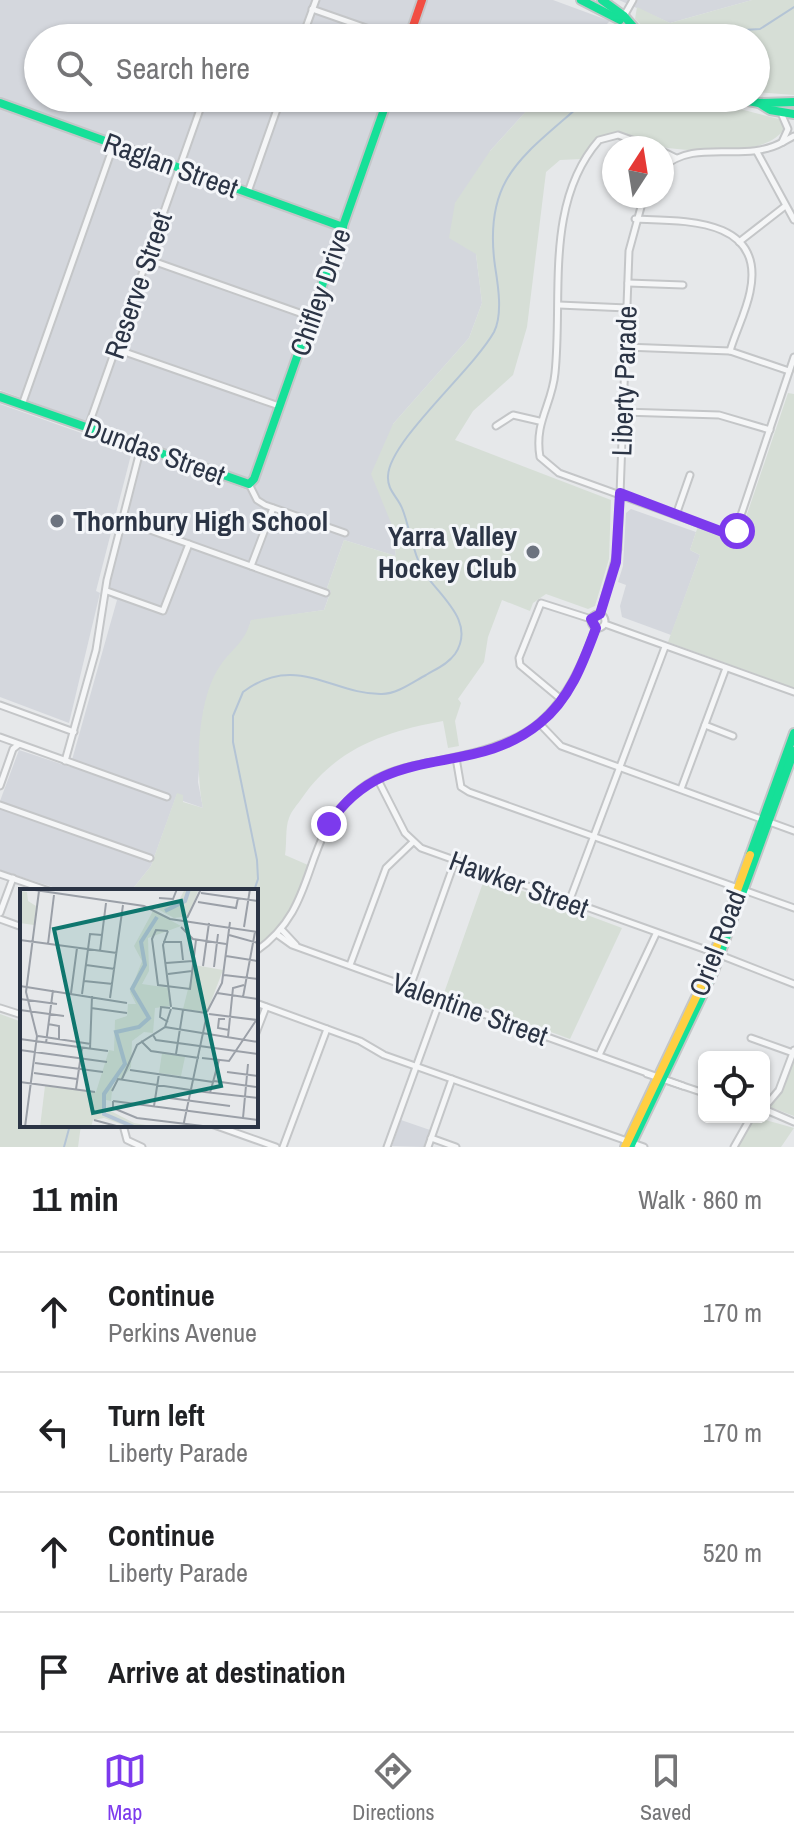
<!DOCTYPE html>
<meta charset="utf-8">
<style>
body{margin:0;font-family:"Archivo Narrow",sans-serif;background:#f2f2f2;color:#202124}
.controls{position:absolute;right:24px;bottom:24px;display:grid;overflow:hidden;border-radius:12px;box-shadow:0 2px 6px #0004}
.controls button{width:72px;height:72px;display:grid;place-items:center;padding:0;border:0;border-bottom:2px solid #e0e0e0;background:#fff;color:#202124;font:40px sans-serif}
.compass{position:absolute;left:602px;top:136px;width:72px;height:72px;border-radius:50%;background:#fff;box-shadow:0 2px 6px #0004;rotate:12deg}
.stop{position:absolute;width:24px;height:24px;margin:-18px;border:6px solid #7c3aed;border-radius:50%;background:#fff}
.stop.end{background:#7c3aed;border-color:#fff;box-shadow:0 2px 8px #0008}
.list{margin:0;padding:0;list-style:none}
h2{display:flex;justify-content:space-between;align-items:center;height:104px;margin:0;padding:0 32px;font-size:34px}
h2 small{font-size:26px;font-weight:400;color:#757577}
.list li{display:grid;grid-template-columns:52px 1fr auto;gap:24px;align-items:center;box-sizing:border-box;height:120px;padding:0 32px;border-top:2px solid #e0e0e0}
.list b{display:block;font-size:30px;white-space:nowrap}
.list p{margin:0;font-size:26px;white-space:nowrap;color:#757577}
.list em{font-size:26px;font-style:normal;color:#757577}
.icon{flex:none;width:44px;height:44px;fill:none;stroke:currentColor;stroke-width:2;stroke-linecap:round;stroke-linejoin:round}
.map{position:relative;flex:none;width:794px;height:1147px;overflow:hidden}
.search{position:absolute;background:#fff;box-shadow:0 2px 6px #0004;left:24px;right:24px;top:24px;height:88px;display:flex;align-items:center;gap:20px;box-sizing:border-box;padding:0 28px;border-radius:44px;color:#757577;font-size:30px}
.sheet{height:584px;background:#fff}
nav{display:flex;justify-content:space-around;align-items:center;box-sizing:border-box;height:112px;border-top:2px solid #e0e0e0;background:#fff;font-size:22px;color:#757577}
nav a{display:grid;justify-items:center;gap:4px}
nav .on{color:#7c3aed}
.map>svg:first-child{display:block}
.built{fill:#d4d7dd}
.green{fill:#d6ded6}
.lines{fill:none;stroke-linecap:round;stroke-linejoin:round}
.stream{stroke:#b4c4d5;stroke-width:2}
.street-casing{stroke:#c4c6c8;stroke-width:9}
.fast-casing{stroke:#c4c6c8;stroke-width:12}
.slow-casing{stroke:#c4c6c8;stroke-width:12}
.jam-casing{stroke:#c4c6c8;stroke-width:12}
.street{stroke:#f5f6f7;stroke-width:5}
.fast{stroke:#16e098;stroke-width:8}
.slow{stroke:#ffcf43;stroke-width:8}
.jam{stroke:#f24e42;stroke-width:8}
.route{stroke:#7c3aed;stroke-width:10}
.poi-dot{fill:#6c737f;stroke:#f4f6f9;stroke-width:3}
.labels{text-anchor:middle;stroke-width:6;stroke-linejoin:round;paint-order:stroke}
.street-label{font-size:28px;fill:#2b3445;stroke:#f4f6f9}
.poi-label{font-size:28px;font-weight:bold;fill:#2b3445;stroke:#f4f6f9;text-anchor:start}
.inset-river{fill:none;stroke:#b4c4d5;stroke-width:4}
.inset-road{fill:none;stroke:#9ba0a8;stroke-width:2}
.view{fill:#0f766e;fill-opacity:0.15;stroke:#0f766e;stroke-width:4}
.inset-edge{fill:none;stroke:#2b3445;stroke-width:4}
</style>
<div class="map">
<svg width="794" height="1147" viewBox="0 0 794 1147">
<rect width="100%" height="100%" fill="#e6e8ea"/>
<g class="built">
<polygon points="0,0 553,0 610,21 593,38 38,38 38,98 538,98 490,151 476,254 482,303 469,338 393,424 391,523 396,556 344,540 327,588 331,590 324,610 251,621 245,640 232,652 204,708 198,782 203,808 183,801 177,794 151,866 131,891 65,891 0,870 0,801 19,750 70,767 117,600 112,598 110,584 142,452 258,494 249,482 0,390"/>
<polygon points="619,0 752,0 670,23"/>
<polygon points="0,404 132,451 96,591 100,593 69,723 0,697"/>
<polygon points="631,509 696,532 690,550 700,555 671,635 622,617 620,606 626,585 618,582 623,566 626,513"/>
<polygon points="401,1120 430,1130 424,1147 392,1146"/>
</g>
<g class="green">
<polygon points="752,0 794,0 794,95 756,92 756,38 655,38 635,19 637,7 670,23"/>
<path d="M538,98H714L736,108L779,119L785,128C767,157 699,152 668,148C639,144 626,133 595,138L582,159L560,160L546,172L527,327L513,375L473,411L455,440L611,500L609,559L595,606L588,609L546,594L533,603L530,611L502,600L488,637L484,662L458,699L461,703L455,721L459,746L448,748L443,721C387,731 336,748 302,798C298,804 291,811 289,818C285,828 287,844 285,855L308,865C296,899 286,926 256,947V891H131L151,866L177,793L183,795V802L203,808C195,770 197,699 220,666C233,647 244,644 251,620L324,610L331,591L327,588L344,540L396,556L391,523L371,474L393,424L469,338L482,303L476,254L449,238L455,203L490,151Z"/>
<polygon points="788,393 794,394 794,688 668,642 700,555 690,550 698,526 731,537 741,532"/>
<polygon points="485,877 622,928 570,1039 444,993"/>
<polygon points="0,1014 22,1022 22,1125 81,1125 78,1147 0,1147"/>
<polygon points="794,1056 794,1116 770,1107"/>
<polygon points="755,1117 794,1128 781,1147 736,1147 743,1130"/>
</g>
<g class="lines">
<g class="stream">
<polyline points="678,38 694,33 760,29 794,7"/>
<path d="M254,891L258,879L257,860L233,742V716L243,692C296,652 333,695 382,694C397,694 413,682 426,675C436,669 448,664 455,654C477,621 438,595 423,571C412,551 410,528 402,508C397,496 387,490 388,476C389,441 472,371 494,332C503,314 498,285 495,266C482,173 528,154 588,98"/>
<polyline points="64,1147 70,1125"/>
</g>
<defs>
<g id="street">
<polyline points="312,9 395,38"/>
<polyline points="624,16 633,0"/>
<polyline points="302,38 316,0"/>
<polyline points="371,98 386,103"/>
<polyline points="781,113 788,129 782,142"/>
<polyline points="783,142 794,136"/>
<path d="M654,148L618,135L599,140C544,203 563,297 555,373C552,405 534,422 540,457L559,473L728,534L735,533L794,357"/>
<polyline points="662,151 676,158"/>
<polyline points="757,152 794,220"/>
<path d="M662,168C696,137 744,164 783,142"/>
<polyline points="248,192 281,98"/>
<path d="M635,219C683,221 766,217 750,292C746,312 736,331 730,351"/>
<polyline points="739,242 784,207"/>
<polyline points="147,259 311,317"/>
<polyline points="628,283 683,285"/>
<polyline points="559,305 627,308"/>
<polyline points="625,347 730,351 789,371"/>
<polyline points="116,349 279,406"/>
<polyline points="22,405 114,144"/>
<polyline points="623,412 719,415 770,430"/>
<polyline points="496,426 513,415 539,421"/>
<polyline points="88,427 204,98"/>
<polyline points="249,484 257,500 265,505 345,533"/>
<polyline points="676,515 690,475"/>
<polyline points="122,520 326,593"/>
<polyline points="251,566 273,508"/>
<polyline points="107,591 163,611 189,544"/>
<circle cx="598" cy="621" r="7"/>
<polyline points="600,614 618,549 629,251 644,196"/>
<polyline points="605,624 794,692"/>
<polyline points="562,700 520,665 519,658 541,603 591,619"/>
<polyline points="0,705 74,732"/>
<polyline points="540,724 561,746 794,831"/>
<polyline points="705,725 733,736"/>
<polyline points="0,737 167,797"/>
<polyline points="456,758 461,787 469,792 794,908"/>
<polyline points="65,761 96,650 107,580 141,447"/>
<polyline points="377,778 405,833 421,848 715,953"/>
<polyline points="0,786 13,749 18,745"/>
<polyline points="681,789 726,668"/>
<polyline points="0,805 150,858"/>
<polyline points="0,874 49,891"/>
<polyline points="569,902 665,647"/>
<polyline points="0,913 13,878"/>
<polyline points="0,919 22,927"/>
<polyline points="282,930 296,945"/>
<polyline points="278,935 292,945 683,1086"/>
<path d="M256,951C319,907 300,846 350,798C372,776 398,768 427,763C529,743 558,728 596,628"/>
<polyline points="720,955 794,984"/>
<polyline points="350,965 386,868 413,842"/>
<polyline points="410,987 455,861"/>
<polyline points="256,1003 360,1041 384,1055 644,1147"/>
<polyline points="0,1008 22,1015"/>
<polyline points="256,1033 266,1007"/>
<polyline points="751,1038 793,1053"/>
<polyline points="599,1055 656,934"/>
<polyline points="647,1074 704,1093"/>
<polyline points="764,1108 779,1090 794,1050"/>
<polyline points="764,1109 794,1122"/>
<polyline points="123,1125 127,1140 142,1147"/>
<polyline points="214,1125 276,1147"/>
<polyline points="431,1138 456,1147"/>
<polyline points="283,1147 327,1029"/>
<polyline points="387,1147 441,998"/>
<polyline points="428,1147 452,1079"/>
<polyline points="734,1147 751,1117"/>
</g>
<g id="fast">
<polyline points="581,0 620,20"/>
<polyline points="602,0 624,16 643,38"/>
<polyline points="732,98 759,103 794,102"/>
<polyline points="0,103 343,227"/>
<polyline points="759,103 770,110 794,114"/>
<polyline points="0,397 249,484 254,479 388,98"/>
<polyline points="750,855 794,733"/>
<polyline points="630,1147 714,971 794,751"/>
</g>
<polyline id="slow" points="625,1147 706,976 750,855"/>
<polyline id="jam" points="409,38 422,0"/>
</defs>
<use href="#street" class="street-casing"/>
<use href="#fast" class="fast-casing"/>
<use href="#slow" class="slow-casing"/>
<use href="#jam" class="jam-casing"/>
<use href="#street" class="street"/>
<use href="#fast" class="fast"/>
<use href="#slow" class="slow"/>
<use href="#jam" class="jam"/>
</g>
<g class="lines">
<path class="route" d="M329,824C386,738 471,780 540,723C570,699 583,663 596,628L591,619L600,614L616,562L620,493L728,534L737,531"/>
</g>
<g class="poi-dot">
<circle cx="57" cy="521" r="8"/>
<circle cx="533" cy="552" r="8"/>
</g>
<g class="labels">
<g class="street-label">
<text transform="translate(171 165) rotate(20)" y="10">Raglan Street</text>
<text transform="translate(138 285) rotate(-71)" y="10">Reserve Street</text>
<text transform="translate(320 292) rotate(-71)" y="10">Chifley Drive</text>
<text transform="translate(624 381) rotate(-88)" y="10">Liberty Parade</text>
<text transform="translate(155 451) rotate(20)" y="10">Dundas Street</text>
<text transform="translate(519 884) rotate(20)" y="10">Hawker Street</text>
<text transform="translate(717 943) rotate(-69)" y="10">Oriel Road</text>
<text transform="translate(470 1009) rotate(20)" y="10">Valentine Street</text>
</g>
<g class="poi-label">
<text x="73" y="531">Thornbury High School</text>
<text x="517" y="546" text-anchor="end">Yarra Valley<tspan x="517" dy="32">Hockey Club</tspan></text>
</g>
</g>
<g transform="translate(20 889)">
<rect width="238" height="238" fill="#e6e8ea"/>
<path d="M165,0H179L168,27L154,29L136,19L158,13ZM0,2L7,3L8,12L16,17L14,36L0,34ZM133,22L161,37L128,49L129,82L122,95L149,99L150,117L135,119L133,144L124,143L112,152L111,178L102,190L93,191L91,212L86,211L85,219L114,234L138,238H109L84,229L73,231L71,238H20L25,197L76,203L89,161L94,162L95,131L107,127L108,115H116L110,103L122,72L114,57ZM174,76L203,81L187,123L163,120ZM142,164L165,168L161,187L139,184Z" fill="#d6ded6"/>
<path class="inset-river" d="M145,22L165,12L169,0M114,238L84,225V205L105,175L96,143L119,138L129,129L112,100L125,76L121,53L137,28"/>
<path class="inset-road" d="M8,0L124,17L150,30L238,43M181,4L238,12M139,9L153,10L157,0M178,13L216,19L218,9M167,29L181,0M161,38L173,50L206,55M224,38L230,0M148,42L136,41L132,50L138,96L170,100L176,51M148,42L143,56L151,118M209,46L238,54M0,51L97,64M143,53H161L163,71M28,55L34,6M80,62L86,14M206,67L237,72M146,74L173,72M66,76L95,80M183,77L189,34M194,78L198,45M148,85L172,82M204,86L238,90M64,92L93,95M0,97L107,114M51,104L57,59M197,104L238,110M62,105L70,45L82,46M223,108L235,43M90,109L103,16M0,110L37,115M71,119L107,124M152,119L186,124M0,121L44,127M187,123L202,94L210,33M189,125L237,131M205,130H199L198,139L209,141M148,133L140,128L141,118L150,119M28,135L39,137V150M145,138L238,153M133,146L136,151L238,165M18,147L71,155M208,148L213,99L224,96M0,150L88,162M121,152L131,162L179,169M26,154L33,101M70,160L72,107M0,161L87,173M156,165L163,121M182,169L209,172L237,130M15,174L83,183M110,181L193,193M207,183L238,187M14,184L57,190M102,190L117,156L145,138L151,120M194,192L236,198M0,193L75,203M56,200L62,159M92,202L98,190L177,202M176,202L238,209M190,204L199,171M142,208L210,217M93,212L238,231M93,212V219L117,229L191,238M134,217L139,185M223,229L228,175M74,231L100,238M5,238L17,147L6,103L19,2M163,238L187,125"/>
<path class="view" d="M161,12L201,197L73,224L34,40Z"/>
<rect width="238" height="238" class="inset-edge"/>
</g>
</svg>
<div class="controls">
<button><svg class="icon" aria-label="locate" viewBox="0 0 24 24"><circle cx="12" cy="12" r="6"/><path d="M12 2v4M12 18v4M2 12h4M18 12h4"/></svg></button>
</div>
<svg class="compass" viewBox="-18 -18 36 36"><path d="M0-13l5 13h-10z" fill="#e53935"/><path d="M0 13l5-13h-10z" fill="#757577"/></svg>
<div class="stop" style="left:737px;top:531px"></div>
<div class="stop end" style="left:329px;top:824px"></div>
<div class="search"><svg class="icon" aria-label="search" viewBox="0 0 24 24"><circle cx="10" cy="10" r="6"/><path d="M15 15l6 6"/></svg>Search here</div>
</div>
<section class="sheet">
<h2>11 min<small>Walk · 860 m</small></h2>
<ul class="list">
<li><svg class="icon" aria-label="ahead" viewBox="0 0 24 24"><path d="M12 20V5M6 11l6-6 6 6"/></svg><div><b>Continue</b><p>Perkins Avenue</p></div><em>170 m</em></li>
<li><svg class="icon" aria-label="left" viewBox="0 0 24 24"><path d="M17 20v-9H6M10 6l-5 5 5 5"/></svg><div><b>Turn left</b><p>Liberty Parade</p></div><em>170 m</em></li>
<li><svg class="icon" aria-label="ahead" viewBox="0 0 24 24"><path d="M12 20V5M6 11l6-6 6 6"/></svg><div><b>Continue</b><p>Liberty Parade</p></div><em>520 m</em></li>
<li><svg class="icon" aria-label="arrive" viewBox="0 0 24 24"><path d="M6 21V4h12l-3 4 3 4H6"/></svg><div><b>Arrive at destination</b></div></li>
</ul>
</section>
<nav>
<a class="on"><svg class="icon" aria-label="map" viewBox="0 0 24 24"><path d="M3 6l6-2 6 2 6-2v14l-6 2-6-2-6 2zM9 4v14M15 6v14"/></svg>Map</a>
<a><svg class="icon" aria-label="directions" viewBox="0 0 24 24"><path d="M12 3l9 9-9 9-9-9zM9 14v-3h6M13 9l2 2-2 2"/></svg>Directions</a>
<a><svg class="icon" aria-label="saved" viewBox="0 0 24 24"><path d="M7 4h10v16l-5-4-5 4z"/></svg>Saved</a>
</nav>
